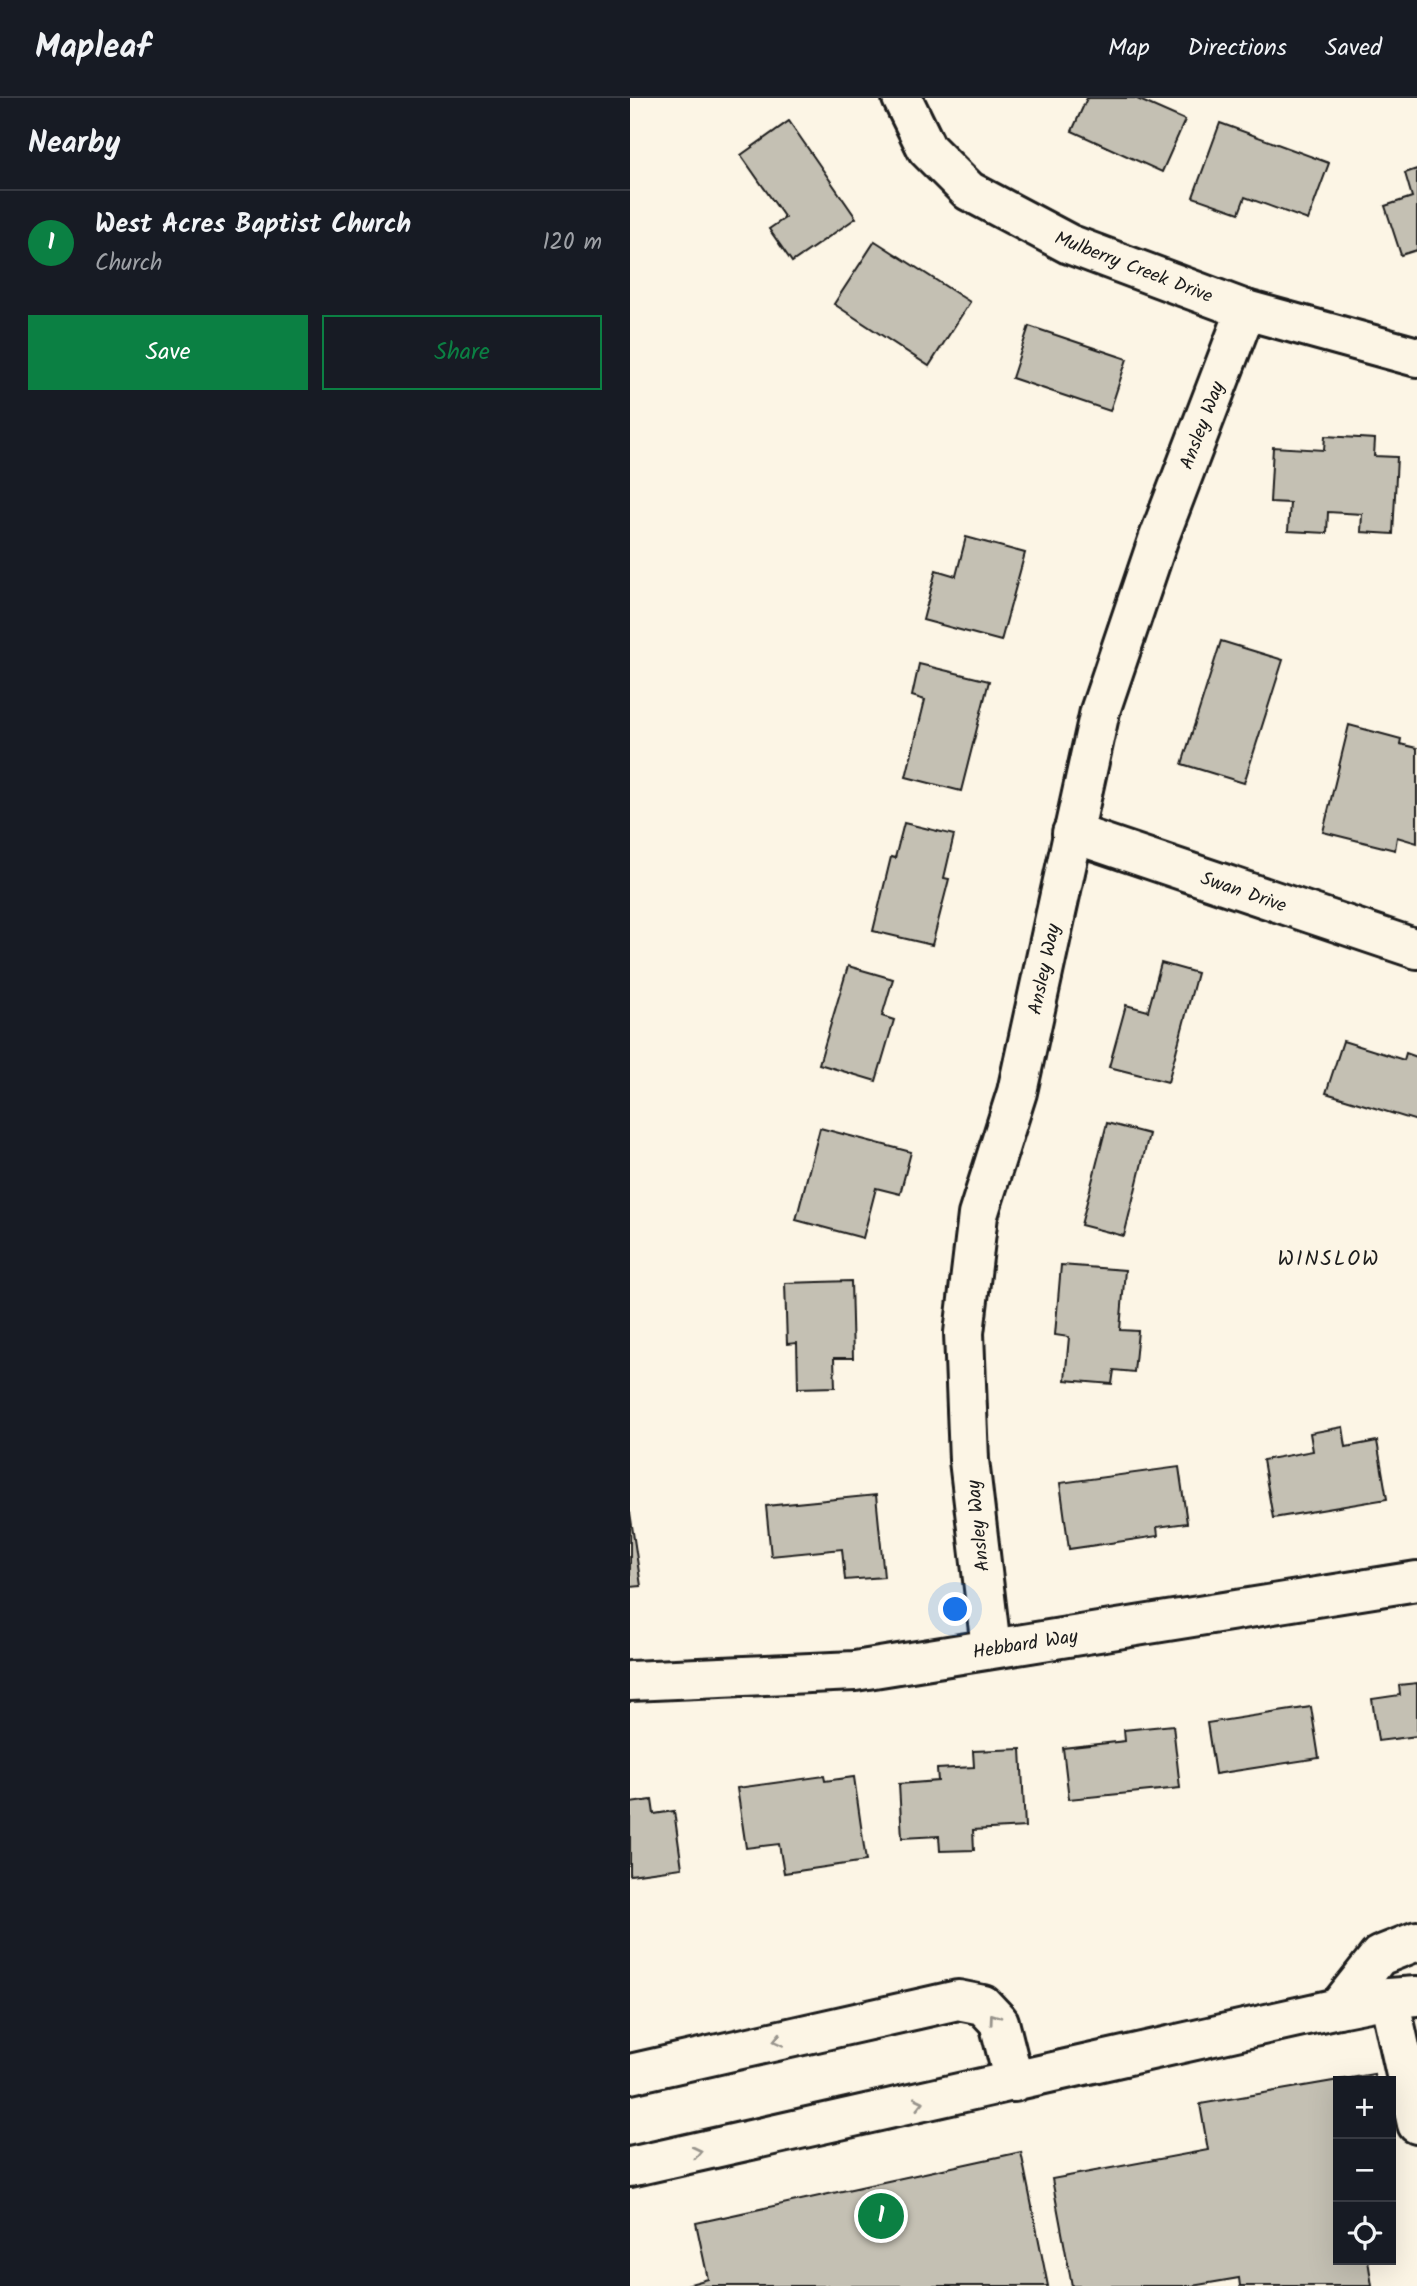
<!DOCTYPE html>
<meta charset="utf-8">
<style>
body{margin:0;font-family:Kalam,sans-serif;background:#20242c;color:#f1f3f6}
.controls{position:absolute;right:21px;bottom:21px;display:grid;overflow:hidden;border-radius:0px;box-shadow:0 7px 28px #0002}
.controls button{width:63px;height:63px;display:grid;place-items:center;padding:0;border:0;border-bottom:2px solid #363941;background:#171b24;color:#f1f3f6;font:35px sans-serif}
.you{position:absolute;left:326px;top:1512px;width:24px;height:24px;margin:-18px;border:5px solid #fff;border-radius:50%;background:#1a73e8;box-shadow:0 0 0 10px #1a73e833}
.badge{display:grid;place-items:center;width:46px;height:46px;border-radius:50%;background:#0b8043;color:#fff;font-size:23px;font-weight:700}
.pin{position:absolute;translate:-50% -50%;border:4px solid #fff;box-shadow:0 2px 7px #0006}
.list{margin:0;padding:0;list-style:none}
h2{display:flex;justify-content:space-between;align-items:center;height:91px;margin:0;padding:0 28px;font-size:30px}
h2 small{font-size:23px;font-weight:400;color:#9ea1a6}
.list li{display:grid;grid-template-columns:46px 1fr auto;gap:21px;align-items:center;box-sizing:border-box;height:105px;padding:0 28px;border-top:2px solid #363941}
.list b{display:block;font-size:26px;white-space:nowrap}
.list p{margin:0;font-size:23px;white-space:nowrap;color:#9ea1a6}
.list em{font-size:23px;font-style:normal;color:#9ea1a6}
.actions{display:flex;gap:14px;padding:21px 28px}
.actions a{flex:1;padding:16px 0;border:2px solid #0b8043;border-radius:0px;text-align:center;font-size:24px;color:#0b8043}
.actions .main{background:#0b8043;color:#fff}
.icon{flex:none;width:38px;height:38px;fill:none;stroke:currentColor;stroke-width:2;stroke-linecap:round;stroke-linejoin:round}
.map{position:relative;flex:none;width:787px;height:2188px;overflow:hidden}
header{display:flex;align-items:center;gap:42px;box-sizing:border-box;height:98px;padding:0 35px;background:#171b24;border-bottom:2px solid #363941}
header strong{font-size:33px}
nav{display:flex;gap:38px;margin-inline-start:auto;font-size:24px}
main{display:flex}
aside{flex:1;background:#171b24}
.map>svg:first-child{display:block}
.building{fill:#c4c0b3;stroke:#1c1c1c;stroke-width:2}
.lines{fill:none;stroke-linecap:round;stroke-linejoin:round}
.minor-casing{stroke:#1c1c1c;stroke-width:44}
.minor{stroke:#fcf5e5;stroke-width:38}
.oneway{stroke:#97938b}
.labels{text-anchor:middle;stroke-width:7;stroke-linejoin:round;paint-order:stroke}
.street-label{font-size:19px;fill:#1c1c1c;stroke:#fcf5e5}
.neighbourhood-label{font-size:21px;letter-spacing:2px;fill:#1c1c1c;stroke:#fcf5e5}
</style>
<header>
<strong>Mapleaf</strong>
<nav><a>Map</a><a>Directions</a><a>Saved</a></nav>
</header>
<main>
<aside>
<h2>Nearby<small></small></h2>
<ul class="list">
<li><span class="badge">1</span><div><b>West Acres Baptist Church</b><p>Church</p></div><em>120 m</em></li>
</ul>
<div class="actions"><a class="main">Save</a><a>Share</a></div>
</aside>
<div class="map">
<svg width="787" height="2188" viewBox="0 0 787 2188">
<rect width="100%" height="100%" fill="#fcf5e5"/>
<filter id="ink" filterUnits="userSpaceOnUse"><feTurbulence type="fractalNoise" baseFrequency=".0143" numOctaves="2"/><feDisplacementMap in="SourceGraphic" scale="14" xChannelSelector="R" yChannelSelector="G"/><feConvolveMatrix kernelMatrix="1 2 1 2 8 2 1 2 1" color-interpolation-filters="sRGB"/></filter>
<g filter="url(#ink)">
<g class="building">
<polygon points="457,0 505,0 555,22 532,74 442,33"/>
<polygon points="159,23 226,120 162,164 139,131 155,120 111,57"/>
<polygon points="590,25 699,65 678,122 615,99 609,115 563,99"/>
<polygon points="787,71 787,152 771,157 755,108 782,99 775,75"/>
<polygon points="245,143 340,204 299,268 204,206"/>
<polygon points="399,228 497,261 480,313 382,280"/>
<polygon points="695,338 745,341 744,358 767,359 763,436 731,434 732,416 698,414 697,435 658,433 660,405 640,404 643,349 694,352"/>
<polygon points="336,439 395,455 371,543 293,522 306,472 326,478"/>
<polygon points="591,543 653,562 614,685 552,666"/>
<polygon points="289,566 359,583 331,693 276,679 295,602 282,598"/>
<polygon points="719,627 771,641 770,646 787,650 787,745 767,739 765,752 693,734"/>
<polygon points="274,725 324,737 314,780 319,781 302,847 243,833 261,759 265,760"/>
<polygon points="531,865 567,875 538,984 479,969 496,907 518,913"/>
<polygon points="218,868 263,881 252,918 264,922 246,983 189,966"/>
<polygon points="713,943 774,962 776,955 787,959 787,1023 696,995"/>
<polygon points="477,1025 519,1036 494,1138 451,1127"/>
<polygon points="190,1030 281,1054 270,1096 246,1090 233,1140 166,1122"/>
<polygon points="431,1167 495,1172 490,1232 508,1233 504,1274 484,1272 482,1286 435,1282 439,1239 425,1237"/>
<polygon points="221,1183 223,1260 204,1260 205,1289 168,1290 167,1245 157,1246 155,1185"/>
<polygon points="713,1329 716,1349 747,1343 757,1401 643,1420 633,1362 683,1353 680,1335"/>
<polygon points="549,1369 557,1425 527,1429 528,1438 439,1451 430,1385"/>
<polygon points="246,1397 254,1479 215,1482 212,1451 141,1458 136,1408"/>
<polygon points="0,1414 11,1488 0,1489"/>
<polygon points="787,1585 787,1638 748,1643 742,1601 770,1597 769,1587"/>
<polygon points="681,1609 689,1660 585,1676 577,1625"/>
<polygon points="543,1627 550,1690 439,1701 433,1650 495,1643 494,1632"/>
<polygon points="391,1651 395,1729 343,1732 344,1752 310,1753 309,1738 272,1740 269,1686 308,1683 307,1671 344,1669 343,1653"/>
<polygon points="194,1678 195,1683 224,1679 236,1763 154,1775 149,1746 116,1750 107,1690"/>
<polygon points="22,1702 24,1716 44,1713 52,1770 0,1777 0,1705"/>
<polygon points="744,1976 745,1983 708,1983 708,2162 738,2162 742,2188 610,2188 609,2180 562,2188 442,2188 422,2081 578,2052 570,2006"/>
<polygon points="391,2054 418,2188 53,2188 78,2181 66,2125"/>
</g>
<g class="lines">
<defs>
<g id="minor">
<polyline points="272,0 297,51 339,93 439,146 616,212 787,259"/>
<polyline points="442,735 787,851"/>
<polyline points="361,1550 339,1362 334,1235 348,1117 387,994 470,613 528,442 616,212"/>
<polyline points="0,1583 225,1573 787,1483"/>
<polyline points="759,1900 787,2026"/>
<polyline points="708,1910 749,1858 787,1843"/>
<polyline points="0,1976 328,1902 353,1907 369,1924 384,1984"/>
<polyline points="0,2069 708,1910 759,1900 787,1898"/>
</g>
</defs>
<use href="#minor" class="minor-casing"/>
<use href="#minor" class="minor"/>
</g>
<defs><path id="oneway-chevron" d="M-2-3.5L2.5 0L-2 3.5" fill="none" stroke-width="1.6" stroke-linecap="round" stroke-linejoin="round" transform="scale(1.75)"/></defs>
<g class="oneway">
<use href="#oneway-chevron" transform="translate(364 1920) rotate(-126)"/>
<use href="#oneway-chevron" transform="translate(148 1942) rotate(167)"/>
<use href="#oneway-chevron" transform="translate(289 2005) rotate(-12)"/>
<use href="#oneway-chevron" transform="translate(67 2054) rotate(-12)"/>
</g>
</g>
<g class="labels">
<g class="street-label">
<text transform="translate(504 168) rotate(21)" y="7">Mulberry Creek Drive</text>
<text transform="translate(571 327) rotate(-69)" y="7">Ansley Way</text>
<text transform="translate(614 793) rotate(19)" y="7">Swan Drive</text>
<text transform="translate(413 871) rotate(-78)" y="7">Ansley Way</text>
<text transform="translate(347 1428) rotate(-96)" y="7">Ansley Way</text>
<text transform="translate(395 1545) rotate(-9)" y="7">Hebbard Way</text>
</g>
<g class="neighbourhood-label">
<text x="699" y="1167">WINSLOW</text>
</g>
</g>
</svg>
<div class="controls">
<button>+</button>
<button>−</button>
<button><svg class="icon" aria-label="locate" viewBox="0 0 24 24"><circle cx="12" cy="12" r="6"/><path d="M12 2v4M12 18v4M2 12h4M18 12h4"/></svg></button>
</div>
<div class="you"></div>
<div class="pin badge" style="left:251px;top:2118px">1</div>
</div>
</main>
